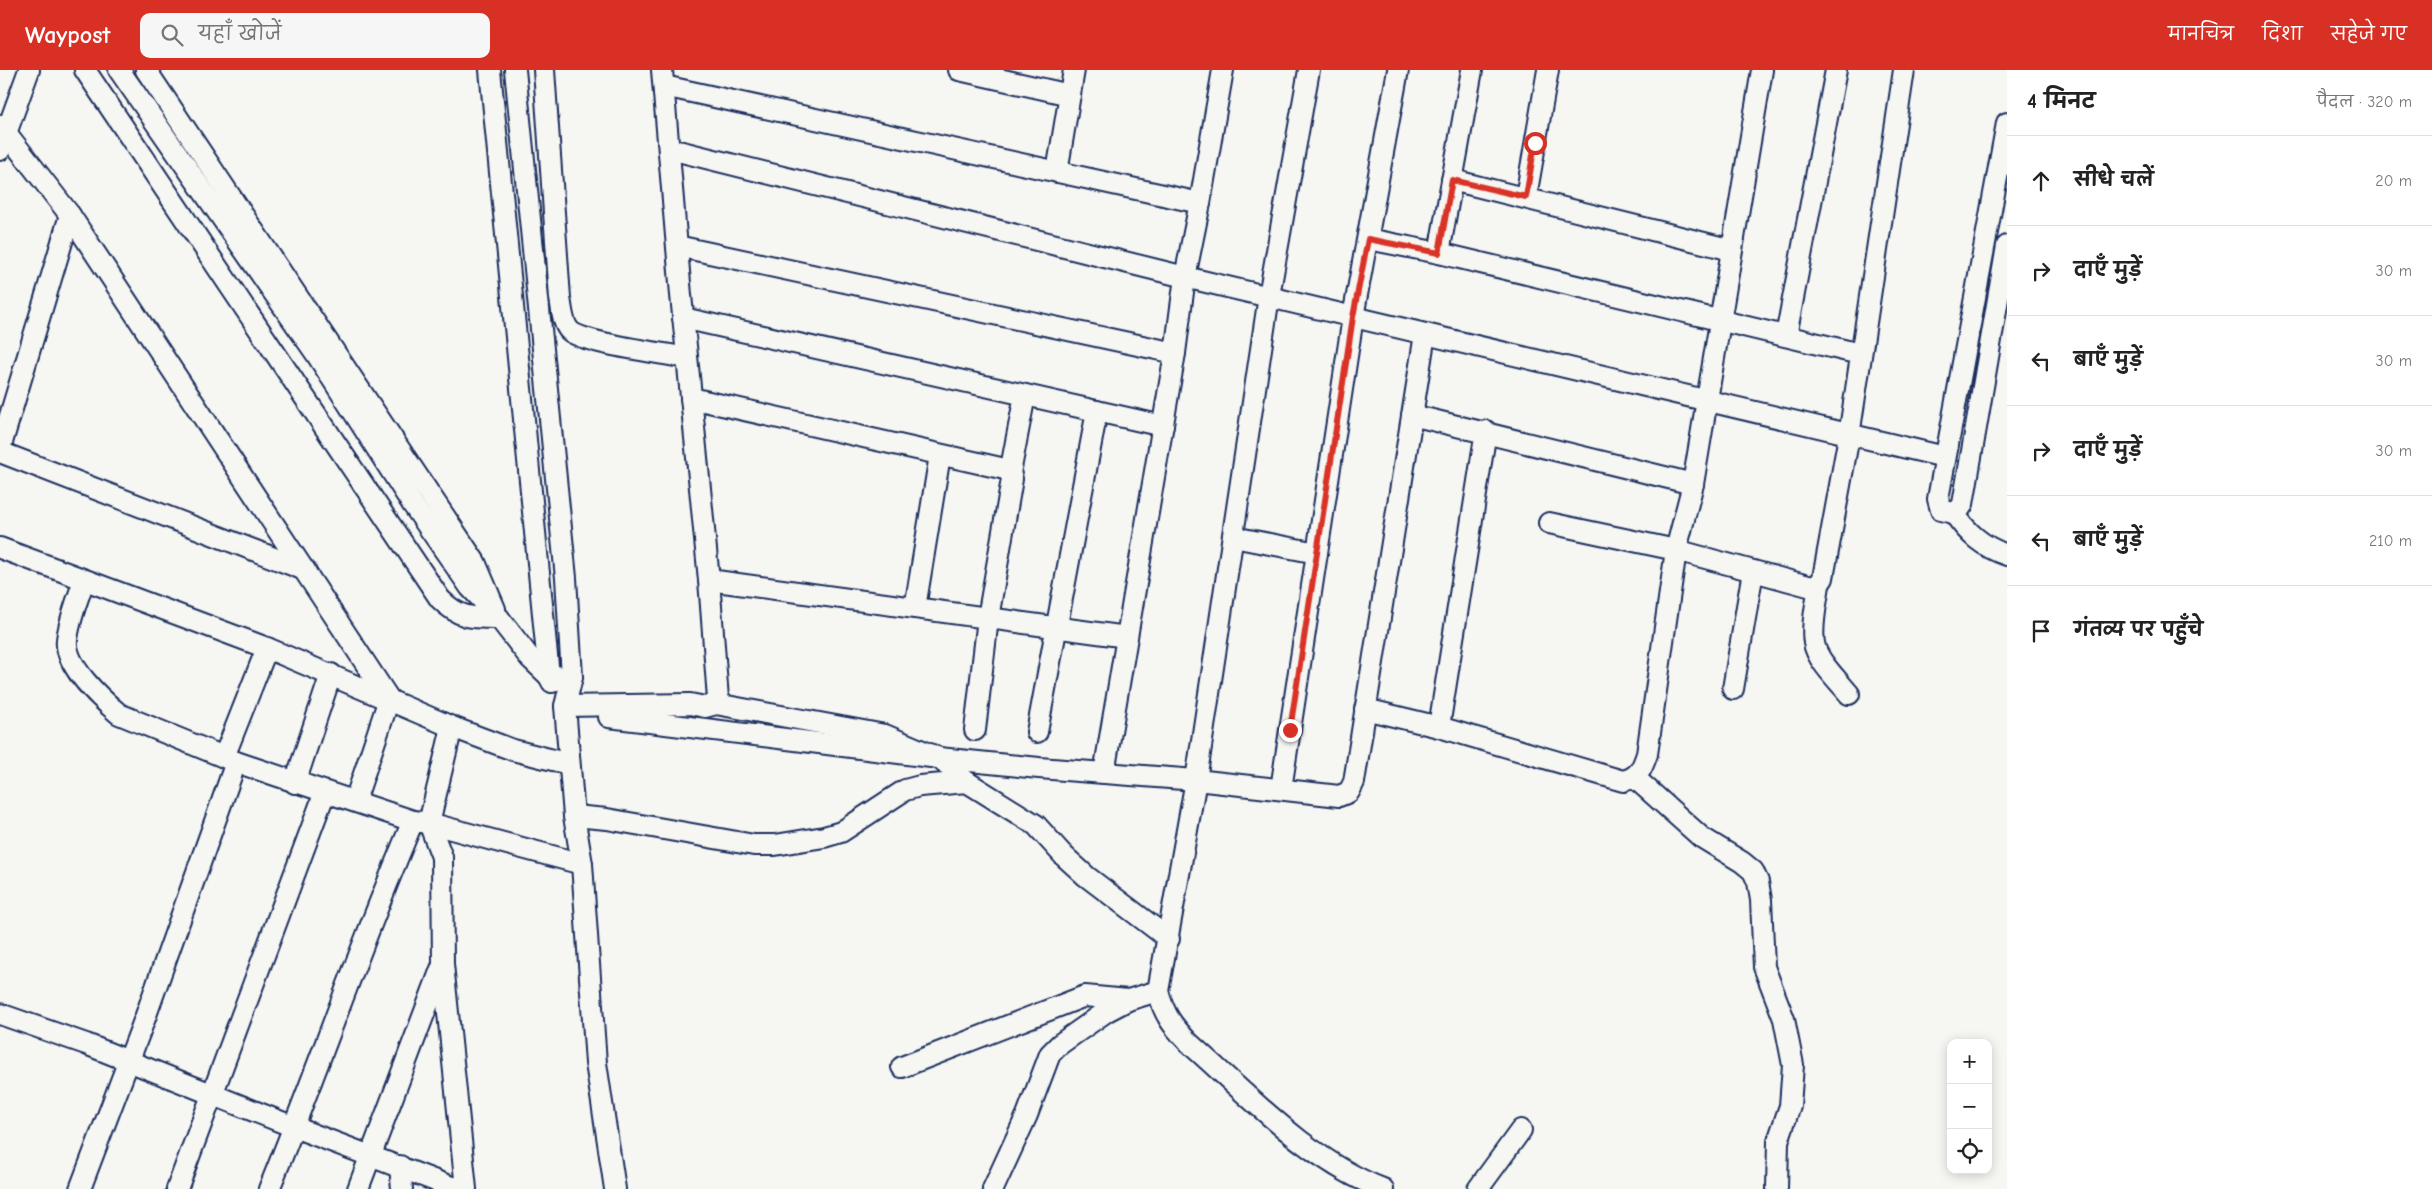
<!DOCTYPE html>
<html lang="hi">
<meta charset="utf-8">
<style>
body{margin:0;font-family:"Comic Neue","Playpen Sans Deva",sans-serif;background:#f6f6f6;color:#222}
.controls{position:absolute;right:15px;bottom:15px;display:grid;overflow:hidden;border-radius:10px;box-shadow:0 2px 12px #0003}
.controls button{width:45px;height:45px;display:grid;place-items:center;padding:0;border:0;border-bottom:1px solid #e0e0e0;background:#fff;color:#222;font:25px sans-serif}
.stop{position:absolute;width:15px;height:15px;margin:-11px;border:4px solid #d93025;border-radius:50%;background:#fff}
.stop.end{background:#d93025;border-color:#fff;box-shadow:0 1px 5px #0008}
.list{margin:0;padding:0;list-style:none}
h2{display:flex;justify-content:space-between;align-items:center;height:65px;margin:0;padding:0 20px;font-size:21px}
h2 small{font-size:16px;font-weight:400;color:#767676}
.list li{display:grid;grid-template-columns:32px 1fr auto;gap:15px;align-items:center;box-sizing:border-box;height:90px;padding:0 20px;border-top:1px solid #e0e0e0}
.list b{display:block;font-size:19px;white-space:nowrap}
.list em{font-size:16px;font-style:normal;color:#767676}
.icon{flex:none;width:28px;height:28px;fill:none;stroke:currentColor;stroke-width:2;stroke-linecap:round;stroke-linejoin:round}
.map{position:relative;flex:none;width:2007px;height:1119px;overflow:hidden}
header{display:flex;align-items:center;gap:30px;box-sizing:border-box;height:70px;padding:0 25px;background:#d93025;color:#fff}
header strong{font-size:24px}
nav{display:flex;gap:28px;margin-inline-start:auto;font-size:18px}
.search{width:350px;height:45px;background:#f6f6f6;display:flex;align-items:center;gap:12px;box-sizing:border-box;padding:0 18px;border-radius:10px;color:#767676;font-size:19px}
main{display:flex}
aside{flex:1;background:#fff}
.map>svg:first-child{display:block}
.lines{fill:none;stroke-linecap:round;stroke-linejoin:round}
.minor-casing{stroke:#1b2f5e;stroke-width:24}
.minor{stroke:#f6f6f2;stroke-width:20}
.route{stroke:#d93025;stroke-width:6}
</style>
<header>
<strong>Waypost</strong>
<div class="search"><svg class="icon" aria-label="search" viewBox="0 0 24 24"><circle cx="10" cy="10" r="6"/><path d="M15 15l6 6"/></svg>यहाँ खोजें</div>
<nav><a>मानचित्र</a><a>दिशा</a><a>सहेजे गए</a></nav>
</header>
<main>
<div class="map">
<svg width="2007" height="1119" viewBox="0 0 2007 1119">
<rect width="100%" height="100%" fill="#f6f6f2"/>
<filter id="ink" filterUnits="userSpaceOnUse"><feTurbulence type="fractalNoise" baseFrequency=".02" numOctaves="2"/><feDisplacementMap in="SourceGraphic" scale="10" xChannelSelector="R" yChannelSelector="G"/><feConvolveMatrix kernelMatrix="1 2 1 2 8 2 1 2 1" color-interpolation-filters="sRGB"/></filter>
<g filter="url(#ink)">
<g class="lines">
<defs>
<g id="minor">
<path d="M85,0L440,529C460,549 472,548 499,548"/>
<polyline points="119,0 317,285 413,435 470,517 499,548 530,588 549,606 572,607"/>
<polyline points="146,0 475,492 495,539"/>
<polyline points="490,0 549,606 552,612"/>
<polyline points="515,0 566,508 572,607 565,636 574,746 582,794 596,993 615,1119"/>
<path d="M544,0L560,228C562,238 562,253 570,261C585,274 664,283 687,288"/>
<polyline points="959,0 1070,25"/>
<path d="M1309,0L1269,226L1196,710L1158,921C1164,945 1172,955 1189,973C1248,1025 1309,1091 1383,1119"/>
<polyline points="664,16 1200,133"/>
<polyline points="2007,53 1938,429 1941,440 1954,443 1959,440 1963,434 2007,176"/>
<polyline points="0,55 70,145 389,629 355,731"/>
<polyline points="670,79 1185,207 1945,387"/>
<polyline points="0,80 29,0"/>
<polyline points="1057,102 1074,0"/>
<polyline points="1452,110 1732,180"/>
<polyline points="1526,127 1548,0"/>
<polyline points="1368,169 1439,183 1860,284"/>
<polyline points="677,176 1175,283"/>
<polyline points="1439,183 1472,0"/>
<polyline points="683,248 1163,356"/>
<polyline points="1786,266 1836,0"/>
<polyline points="691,328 1005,399 1010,403 1012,409 988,548 975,660"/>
<polyline points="1412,345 1693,414"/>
<polyline points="0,379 70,145"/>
<polyline points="0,382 305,500"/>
<polyline points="1010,403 1025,325"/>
<path d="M1954,443C1968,464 1983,477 2007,485"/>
<polyline points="1549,453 1676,480 1812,517 1819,514 1823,508 1849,366 1904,0"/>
<polyline points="1233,467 1317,483"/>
<polyline points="0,478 267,578 452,657 513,680 569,694"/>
<path d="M84,510C78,529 69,550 67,570C64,595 101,629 119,644L236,692"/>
<polyline points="709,510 1127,567"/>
<path d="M1819,514C1817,533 1811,554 1814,573C1817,591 1838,610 1849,624"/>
<polyline points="915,538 940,385"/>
<polyline points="1733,619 1753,501"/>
<polyline points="716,634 885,665 939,688 967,712 1036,755 1064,786 1086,806 1169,869"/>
<polyline points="565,636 690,634 705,637 716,634 718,629 709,510 681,225 662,0"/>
<path d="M1365,639L1439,657L1623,711C1639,707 1642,699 1647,684L1676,480L1693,414L1762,0"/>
<polyline points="609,647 939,688 1039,698 1196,710 1339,726 1349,722 1354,712 1425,264"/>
<polyline points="452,657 429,753 442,787 443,894 466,1119"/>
<polyline points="1439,657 1486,361"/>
<polyline points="1037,662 1097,341"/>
<polyline points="224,687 267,578"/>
<polyline points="1104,703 1175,283 1185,207 1200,133 1223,0"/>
<polyline points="1635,708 1701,767 1742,792 1753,801 1758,812 1761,830 1764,897 1784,949 1793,995 1790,1036 1778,1071 1777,1119"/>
<polyline points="295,713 331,604"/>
<polyline points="1281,719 1353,247 1398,0"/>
<polyline points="574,746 607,749 754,775 775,775 824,767 841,762 905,720 920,716 967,712"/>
<polyline points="0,944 86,974 294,1057 457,1119"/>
<polyline points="902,997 1085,926 1128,930"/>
<polyline points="400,1096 402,1119"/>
<polyline points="80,1119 145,948 236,692 413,751 429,753 582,794"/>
<polyline points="177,1119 325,722"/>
<path d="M269,1119C319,997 361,872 413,751"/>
<polyline points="358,1119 441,899"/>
<polyline points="993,1119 1027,1045 1050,984 1060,974 1107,941 1128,930 1158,921"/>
<polyline points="1478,1119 1521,1060"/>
</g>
</defs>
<use href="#minor" class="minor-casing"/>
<use href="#minor" class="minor"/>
</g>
</g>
<g class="lines" filter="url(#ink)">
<polyline class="route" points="1290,660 1353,247 1368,169 1439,183 1452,110 1526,127 1535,73"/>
</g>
</svg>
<div class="controls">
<button>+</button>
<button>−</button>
<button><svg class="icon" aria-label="locate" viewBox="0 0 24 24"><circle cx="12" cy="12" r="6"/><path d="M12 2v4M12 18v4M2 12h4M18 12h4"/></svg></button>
</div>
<div class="stop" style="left:1535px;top:73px"></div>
<div class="stop end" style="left:1290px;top:660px"></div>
</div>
<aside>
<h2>4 मिनट<small>पैदल · 320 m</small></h2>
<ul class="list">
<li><svg class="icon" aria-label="ahead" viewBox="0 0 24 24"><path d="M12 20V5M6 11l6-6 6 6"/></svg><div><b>सीधे चलें</b></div><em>20 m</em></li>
<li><svg class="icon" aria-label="right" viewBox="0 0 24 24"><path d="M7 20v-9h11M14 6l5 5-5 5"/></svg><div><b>दाएँ मुड़ें</b></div><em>30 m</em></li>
<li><svg class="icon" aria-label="left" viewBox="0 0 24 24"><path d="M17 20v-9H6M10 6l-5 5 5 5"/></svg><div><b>बाएँ मुड़ें</b></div><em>30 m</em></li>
<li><svg class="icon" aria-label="right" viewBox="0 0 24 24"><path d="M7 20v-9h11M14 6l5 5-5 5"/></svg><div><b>दाएँ मुड़ें</b></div><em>30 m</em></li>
<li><svg class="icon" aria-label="left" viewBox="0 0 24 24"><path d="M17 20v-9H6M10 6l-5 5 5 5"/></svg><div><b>बाएँ मुड़ें</b></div><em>210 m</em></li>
<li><svg class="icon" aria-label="arrive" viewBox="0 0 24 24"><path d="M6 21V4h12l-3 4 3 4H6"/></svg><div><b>गंतव्य पर पहुँचे</b></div></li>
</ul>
</aside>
</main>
